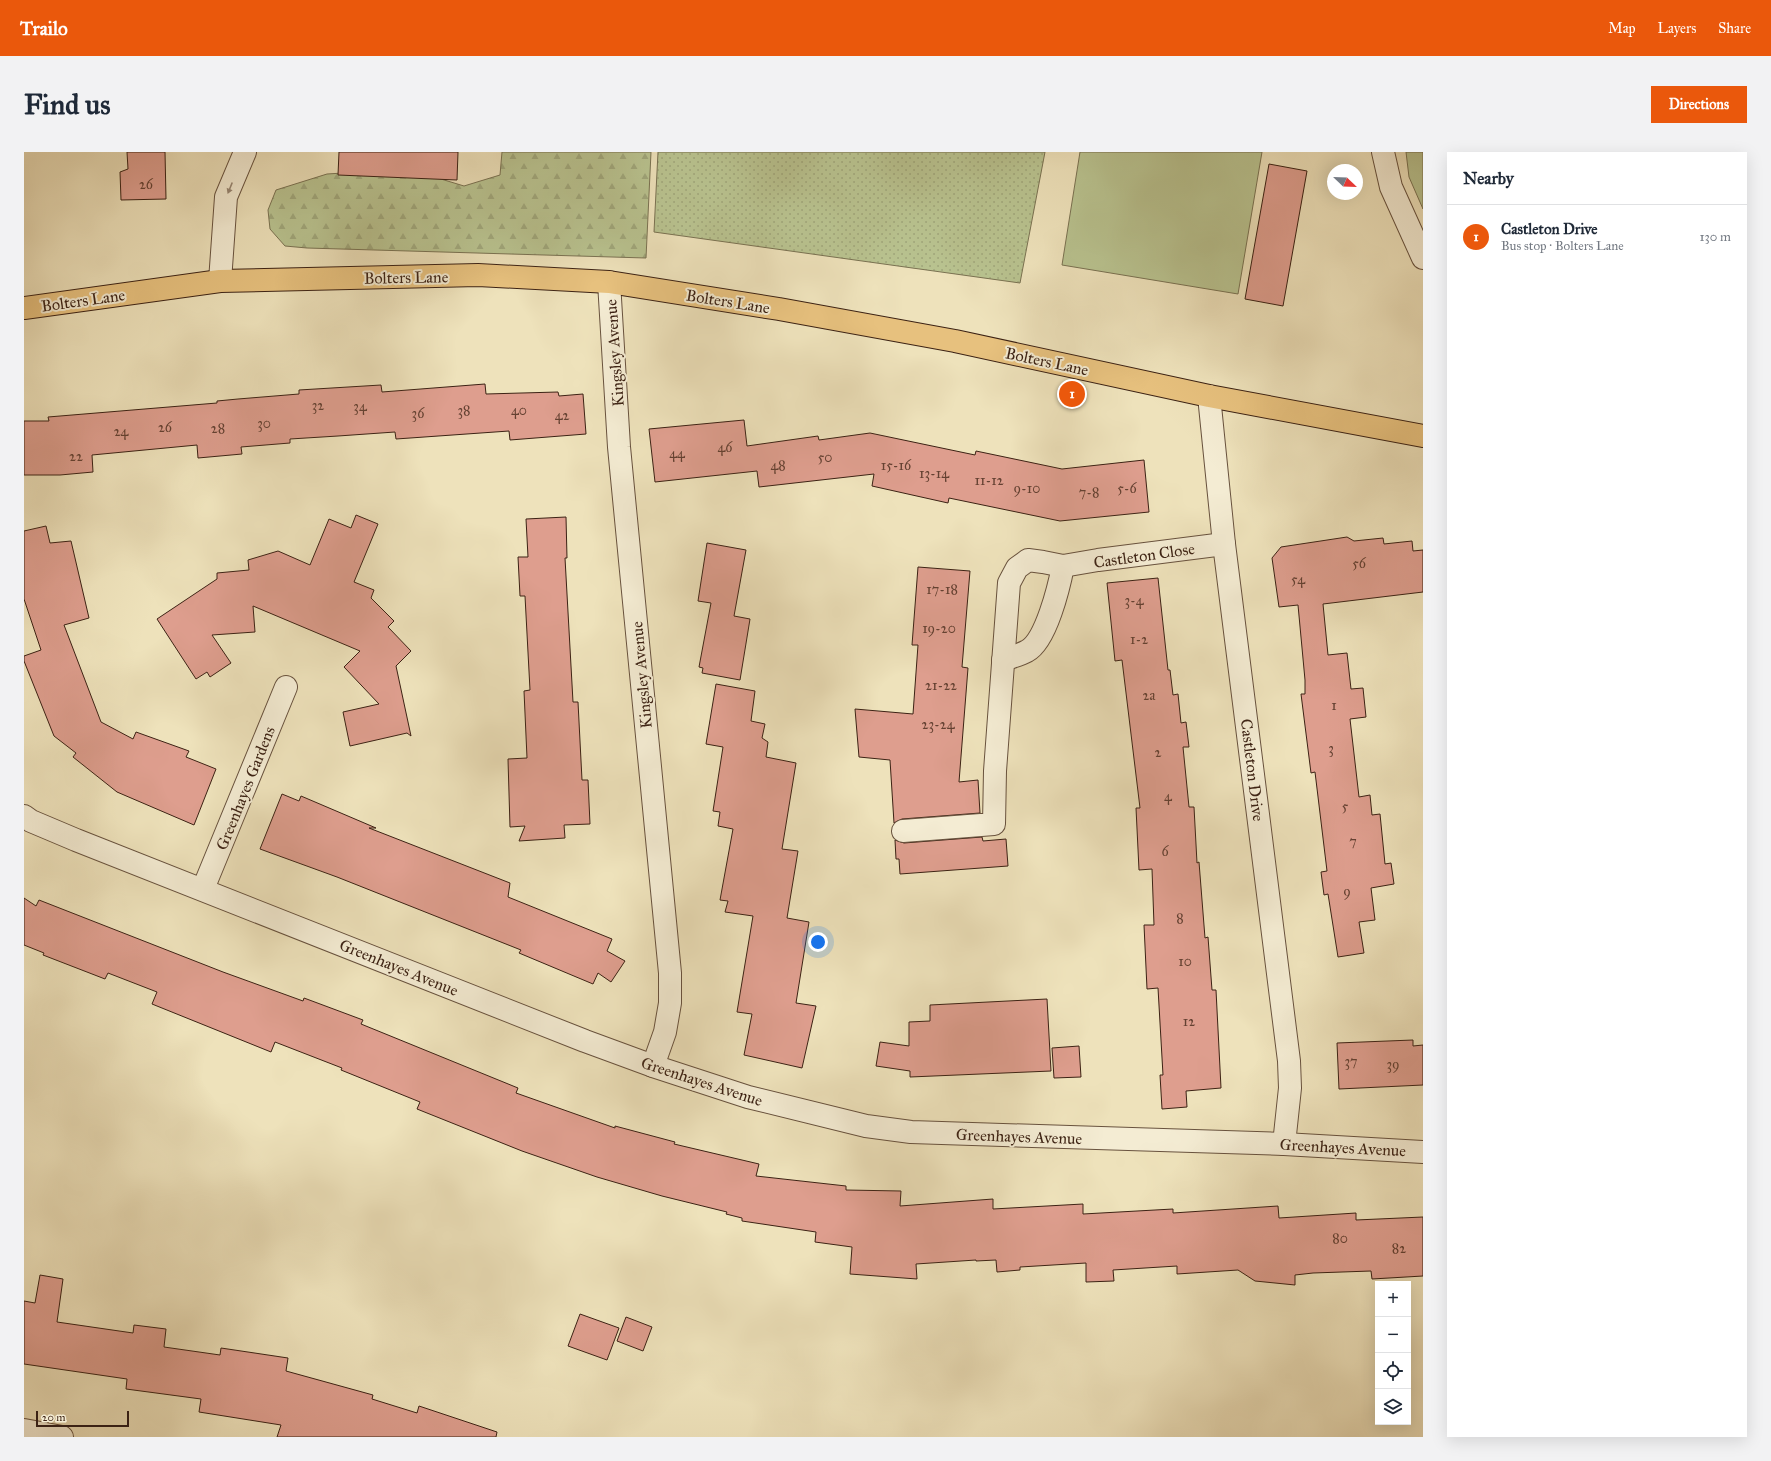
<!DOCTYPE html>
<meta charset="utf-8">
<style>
body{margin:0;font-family:"IM FELL Great Primer",serif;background:#f2f2f3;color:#1f2937}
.controls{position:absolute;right:12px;bottom:12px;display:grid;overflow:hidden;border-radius:0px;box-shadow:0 4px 16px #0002}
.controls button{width:36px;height:36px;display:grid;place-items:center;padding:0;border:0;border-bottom:1px solid #e0e1e3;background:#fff;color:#1f2937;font:20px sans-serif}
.compass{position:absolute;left:1303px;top:12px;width:36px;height:36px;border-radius:50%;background:#fff;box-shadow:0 4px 16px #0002;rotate:113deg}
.scale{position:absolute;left:12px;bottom:10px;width:93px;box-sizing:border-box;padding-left:4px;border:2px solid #3c2214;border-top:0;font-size:11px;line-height:14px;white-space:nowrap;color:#3c2214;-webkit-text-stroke:3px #f4ecd3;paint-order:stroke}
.you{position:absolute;left:794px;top:790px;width:14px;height:14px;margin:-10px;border:3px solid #fff;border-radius:50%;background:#1a73e8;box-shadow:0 0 0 6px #1a73e833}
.badge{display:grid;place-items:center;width:26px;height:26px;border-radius:50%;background:#ea580c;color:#fff;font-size:13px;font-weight:700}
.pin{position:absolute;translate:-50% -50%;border:2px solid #fff;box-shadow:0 1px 4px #0006}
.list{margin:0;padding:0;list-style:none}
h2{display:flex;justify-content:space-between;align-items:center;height:52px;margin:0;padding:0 16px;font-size:17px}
h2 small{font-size:13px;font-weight:400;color:#747a83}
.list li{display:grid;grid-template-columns:26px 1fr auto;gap:12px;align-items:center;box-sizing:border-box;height:64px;padding:0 16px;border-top:1px solid #e0e1e3}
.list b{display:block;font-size:15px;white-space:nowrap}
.list p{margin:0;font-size:13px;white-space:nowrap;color:#747a83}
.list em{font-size:13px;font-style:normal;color:#747a83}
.icon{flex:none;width:22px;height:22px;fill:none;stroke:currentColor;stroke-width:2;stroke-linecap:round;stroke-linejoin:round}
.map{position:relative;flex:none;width:1399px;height:1285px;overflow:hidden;border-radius:0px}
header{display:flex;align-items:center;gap:24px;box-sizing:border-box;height:56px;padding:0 20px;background:#ea580c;color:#fff}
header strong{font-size:19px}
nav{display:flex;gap:22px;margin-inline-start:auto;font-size:14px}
.intro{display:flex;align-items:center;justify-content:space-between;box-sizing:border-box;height:96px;padding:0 24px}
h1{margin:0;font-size:28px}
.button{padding:10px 18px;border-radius:0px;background:#ea580c;color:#fff;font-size:14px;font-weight:700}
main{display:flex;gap:24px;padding:0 24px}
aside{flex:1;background:#fff;border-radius:0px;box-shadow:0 4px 16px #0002}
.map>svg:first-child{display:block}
.grass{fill:url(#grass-dots);stroke:#7a7252}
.forest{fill:url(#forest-firs);stroke:#7a7252}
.green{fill:#b9c390;stroke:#7a7252}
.building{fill:#de9e8e;stroke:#3c2214}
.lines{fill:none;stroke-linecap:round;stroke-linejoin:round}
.minor-casing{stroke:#68523e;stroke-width:24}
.major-casing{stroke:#3c2214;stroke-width:24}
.minor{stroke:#f4ecd3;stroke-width:22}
.major{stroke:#e7c17e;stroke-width:22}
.oneway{fill:#988774}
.labels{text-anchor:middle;stroke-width:4;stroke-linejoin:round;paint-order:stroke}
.number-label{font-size:14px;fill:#644132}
.street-label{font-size:16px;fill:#3c2214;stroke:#f4ecd3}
</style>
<header>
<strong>Trailo</strong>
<nav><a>Map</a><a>Layers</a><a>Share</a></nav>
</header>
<div class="intro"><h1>Find us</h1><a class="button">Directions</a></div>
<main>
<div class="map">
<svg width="1399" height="1285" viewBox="0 0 1399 1285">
<defs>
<pattern id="grass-dots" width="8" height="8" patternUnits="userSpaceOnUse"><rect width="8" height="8" fill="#b9c390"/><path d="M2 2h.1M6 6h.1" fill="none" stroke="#a0a77b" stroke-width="1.8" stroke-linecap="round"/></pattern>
<pattern id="forest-firs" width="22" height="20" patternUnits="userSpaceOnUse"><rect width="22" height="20" fill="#b9c390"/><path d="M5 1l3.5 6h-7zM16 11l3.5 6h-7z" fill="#a0a77b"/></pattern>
</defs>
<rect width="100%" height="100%" fill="#eee2bb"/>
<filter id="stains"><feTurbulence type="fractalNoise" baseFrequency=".005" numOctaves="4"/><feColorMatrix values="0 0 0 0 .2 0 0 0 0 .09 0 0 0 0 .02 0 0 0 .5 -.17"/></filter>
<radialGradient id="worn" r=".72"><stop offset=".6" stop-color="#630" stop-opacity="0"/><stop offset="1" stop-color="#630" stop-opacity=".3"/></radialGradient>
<polygon class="grass" points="634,0 1021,0 996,131 630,80"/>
<polygon class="forest" points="478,0 627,0 622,106 283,96 261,94 246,77 244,58 252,38 303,22 384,17 440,34 476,23"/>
<g class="green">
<polygon points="1056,0 1238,0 1214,142 1038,113"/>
<polygon points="1382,0 1399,0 1399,57 1385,25"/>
</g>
<g class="building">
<polygon points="103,0 141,0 142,47 97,48 96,20 104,17"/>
<polygon points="315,0 434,0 433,28 314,23"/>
<polygon points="1245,12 1283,19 1259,154 1221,147"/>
<polygon points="461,232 462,242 534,240 535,244 559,242 562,282 486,288 485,279 372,287 371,280 314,284 266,287 266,291 217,295 218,302 174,306 173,293 68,303 69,320 36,323 0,323 0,269 25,269 24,265 193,251 193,249 214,247 275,242 275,238 357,233 358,240"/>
<polygon points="720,268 723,294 794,284 795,288 846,281 951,303 952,299 1038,317 1120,308 1125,360 1036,369 925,346 924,351 848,334 850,322 735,335 733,319 631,330 625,277"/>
<polygon points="332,363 354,372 330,430 350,438 347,446 370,469 364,475 387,499 372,514 387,584 383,581 326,594 319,560 355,552 320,515 336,499 229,454 231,480 188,483 207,511 186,525 183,520 172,527 133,467 193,427 193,421 225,418 224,408 254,399 286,413 305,367 327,376"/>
<polygon points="542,365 543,406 541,406 549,550 554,550 558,628 564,628 566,672 540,673 541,686 495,689 501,674 486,675 484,607 503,606 500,539 506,538 501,444 496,444 494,405 504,405 502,367"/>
<polygon points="22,374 26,391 47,389 65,466 40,473 77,570 109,587 112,580 165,599 162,605 192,617 170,673 93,640 49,605 52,601 30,584 0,509 0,504 17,498 0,447 0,379"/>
<polygon points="1323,385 1330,389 1359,386 1360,392 1388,389 1389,399 1399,398 1399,440 1299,452 1304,503 1323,501 1327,537 1339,536 1342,565 1326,567 1335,645 1346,643 1348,663 1356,662 1361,712 1367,711 1370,732 1347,736 1351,768 1335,770 1340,801 1314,805 1304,742 1300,743 1297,720 1303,719 1291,620 1287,621 1277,542 1281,542 1281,528 1274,453 1255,455 1248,406 1257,395"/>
<polygon points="683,391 722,398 710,464 726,467 716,528 678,521 679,516 675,515 687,451 674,449"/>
<polygon points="894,415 946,419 938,515 944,516 935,630 954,628 956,661 878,667 870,671 866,608 835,605 831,557 889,562 894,493 888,493"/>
<polygon points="1134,426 1144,518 1146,518 1149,543 1154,542 1157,571 1162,570 1165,595 1159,595 1165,655 1170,655 1173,711 1175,710 1181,786 1184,785 1188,838 1192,838 1197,936 1162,939 1163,955 1138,957 1136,923 1139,923 1134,836 1123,837 1120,773 1130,773 1128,717 1115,718 1112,656 1116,656 1098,508 1091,509 1083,431"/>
<polygon points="692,532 731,539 727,569 741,572 738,586 744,590 742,605 772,611 758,697 774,699 763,766 785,770 772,851 792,854 778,916 720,903 728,862 713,860 729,764 701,760 704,749 696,748 709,677 694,674 696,660 689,659 699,595 682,592"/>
<polygon points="258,642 275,649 277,644 352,676 345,676 486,731 484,745 588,787 583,799 601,809 587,830 574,821 569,832 495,801 497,798 313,725 236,697"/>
<polygon points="958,685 959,689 982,687 984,714 876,722 875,707 872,707 871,688 880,691"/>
<polygon points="0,746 12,754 15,748 199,820 279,849 280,846 339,868 337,872 494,936 492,941 591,976 591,974 651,990 650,992 735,1012 732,1024 822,1034 822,1038 877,1039 876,1054 969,1047 969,1057 1059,1052 1059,1062 1149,1057 1149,1061 1254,1054 1255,1066 1332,1061 1332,1068 1399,1065 1399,1124 1348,1127 1347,1119 1289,1121 1271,1123 1271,1133 1231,1129 1214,1118 1153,1122 1153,1114 1089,1118 1090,1129 1062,1130 1062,1111 996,1115 996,1118 973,1120 972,1108 952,1109 952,1108 892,1112 893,1127 826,1122 828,1095 791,1090 792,1080 718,1069 718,1066 702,1062 703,1060 638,1044 573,1025 498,999 393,957 396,950 317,918 318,916 251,890 247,900 128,852 133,840 84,821 81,827 19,803 20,801 0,793"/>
<polygon points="1023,847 1027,919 886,925 886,919 852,914 856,890 885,894 885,870 906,869 906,853"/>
<polygon points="1389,888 1389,894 1399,893 1399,933 1315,937 1313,891"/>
<polygon points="1055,894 1057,925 1030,926 1028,896"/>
<polygon points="16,1123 39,1127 33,1170 109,1181 110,1173 142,1177 140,1195 196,1203 197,1196 264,1206 262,1219 349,1243 348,1247 393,1261 395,1254 473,1280 472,1285 253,1285 257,1273 175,1260 177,1247 102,1237 103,1227 0,1212 0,1149 11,1151"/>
<polygon points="556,1162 595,1176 583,1208 544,1194"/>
<polygon points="602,1165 628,1175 619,1199 593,1189"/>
</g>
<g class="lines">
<defs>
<g id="minor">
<polyline points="1359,0 1367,35 1399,106"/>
<polyline points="196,129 202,45 221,0"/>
<polyline points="585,130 595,295 646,821 646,851 641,880 629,914"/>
<polyline points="1185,244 1200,392 1265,909 1266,936 1260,992"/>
<path d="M979,508C987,505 996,503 1003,499C1022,489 1035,435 1039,414"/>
<polyline points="0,664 7,669 52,688 561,889 629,914 724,945 842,974 887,980 1260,992 1399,1000"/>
<polyline points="879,679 970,672 971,619 985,431 993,416 1004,408 1019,410 1039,414 1074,408 1200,392"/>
<polyline points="179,737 262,535"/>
<polyline points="0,1278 38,1285"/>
</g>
<polyline id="major" points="0,156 196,129 454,123 585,130 755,157 931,189 1185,244 1399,284"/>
</defs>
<use href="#minor" class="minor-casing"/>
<use href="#major" class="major-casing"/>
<use href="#minor" class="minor"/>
<use href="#major" class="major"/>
</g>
<defs><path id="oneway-solid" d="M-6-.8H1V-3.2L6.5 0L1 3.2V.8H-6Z"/></defs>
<use class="oneway" href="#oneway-solid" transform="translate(206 36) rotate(112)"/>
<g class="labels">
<g class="number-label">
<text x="122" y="37">26</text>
<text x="294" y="258">32</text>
<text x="336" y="259">34</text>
<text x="440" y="263">38</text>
<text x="495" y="263">40</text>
<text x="394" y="266">36</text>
<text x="538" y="268">42</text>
<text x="240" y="276">30</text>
<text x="141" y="280">26</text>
<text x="194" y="281">28</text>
<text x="97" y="284">24</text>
<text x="701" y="300">46</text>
<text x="653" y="306">44</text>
<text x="52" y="309">22</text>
<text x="801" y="310">50</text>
<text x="754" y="318">48</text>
<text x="872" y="318">15-16</text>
<text x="910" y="326">13-14</text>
<text x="965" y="333">11-12</text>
<text x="1003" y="341">9-10</text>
<text x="1103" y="341">5-6</text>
<text x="1065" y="345">7-8</text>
<text x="1335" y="416">56</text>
<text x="1274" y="432">54</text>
<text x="918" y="442">17-18</text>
<text x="1110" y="453">3-4</text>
<text x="915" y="481">19-20</text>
<text x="1115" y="492">1-2</text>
<text x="917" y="538">21-22</text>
<text x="1125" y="548">2a</text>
<text x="1310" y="558">1</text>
<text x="914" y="577">23-24</text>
<text x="1307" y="601">3</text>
<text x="1134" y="605">2</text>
<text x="1144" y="649">4</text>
<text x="1321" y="659">5</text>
<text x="1329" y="694">7</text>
<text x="1141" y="704">6</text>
<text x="1323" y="744">9</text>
<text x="1156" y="771">8</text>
<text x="1161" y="814">10</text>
<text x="1165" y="874">12</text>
<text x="1327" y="914">37</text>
<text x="1369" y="917">39</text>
<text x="1316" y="1091">80</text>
<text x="1375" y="1101">82</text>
</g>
<g class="street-label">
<text transform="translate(382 125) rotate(-1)" y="6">Bolters Lane</text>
<text transform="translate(59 148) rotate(-8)" y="6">Bolters Lane</text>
<text transform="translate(704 149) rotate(9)" y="6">Bolters Lane</text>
<text transform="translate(590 201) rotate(-94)" y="6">Kingsley Avenue</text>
<text transform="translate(1023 209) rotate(12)" y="6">Bolters Lane</text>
<text transform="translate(1120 403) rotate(-8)" y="6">Castleton Close</text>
<text transform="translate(617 523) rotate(-95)" y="6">Kingsley Avenue</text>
<text transform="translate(1229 618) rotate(83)" y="6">Castleton Drive</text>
<text transform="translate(221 636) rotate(-68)" y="6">Greenhayes Gardens</text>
<text transform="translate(375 815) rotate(22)" y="6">Greenhayes Avenue</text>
<text transform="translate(678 929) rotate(18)" y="6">Greenhayes Avenue</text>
<text transform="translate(995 984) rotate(2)" y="6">Greenhayes Avenue</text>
<text transform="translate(1319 995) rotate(3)" y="6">Greenhayes Avenue</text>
</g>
</g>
<rect width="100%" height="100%" filter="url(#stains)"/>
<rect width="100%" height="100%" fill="url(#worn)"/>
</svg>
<div class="controls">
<button>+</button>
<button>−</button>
<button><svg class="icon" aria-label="locate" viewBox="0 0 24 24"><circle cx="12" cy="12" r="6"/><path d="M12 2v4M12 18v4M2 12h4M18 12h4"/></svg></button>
<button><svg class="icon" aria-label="layers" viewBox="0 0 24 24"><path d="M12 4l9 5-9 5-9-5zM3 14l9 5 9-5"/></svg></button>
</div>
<svg class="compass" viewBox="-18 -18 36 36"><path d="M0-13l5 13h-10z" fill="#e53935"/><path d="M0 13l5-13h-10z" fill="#747a83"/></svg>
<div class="scale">20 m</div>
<div class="you"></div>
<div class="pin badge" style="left:1048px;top:242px">1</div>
</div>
<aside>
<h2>Nearby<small></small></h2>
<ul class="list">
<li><span class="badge">1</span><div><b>Castleton Drive</b><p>Bus stop · Bolters Lane</p></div><em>130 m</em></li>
</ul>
</aside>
</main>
